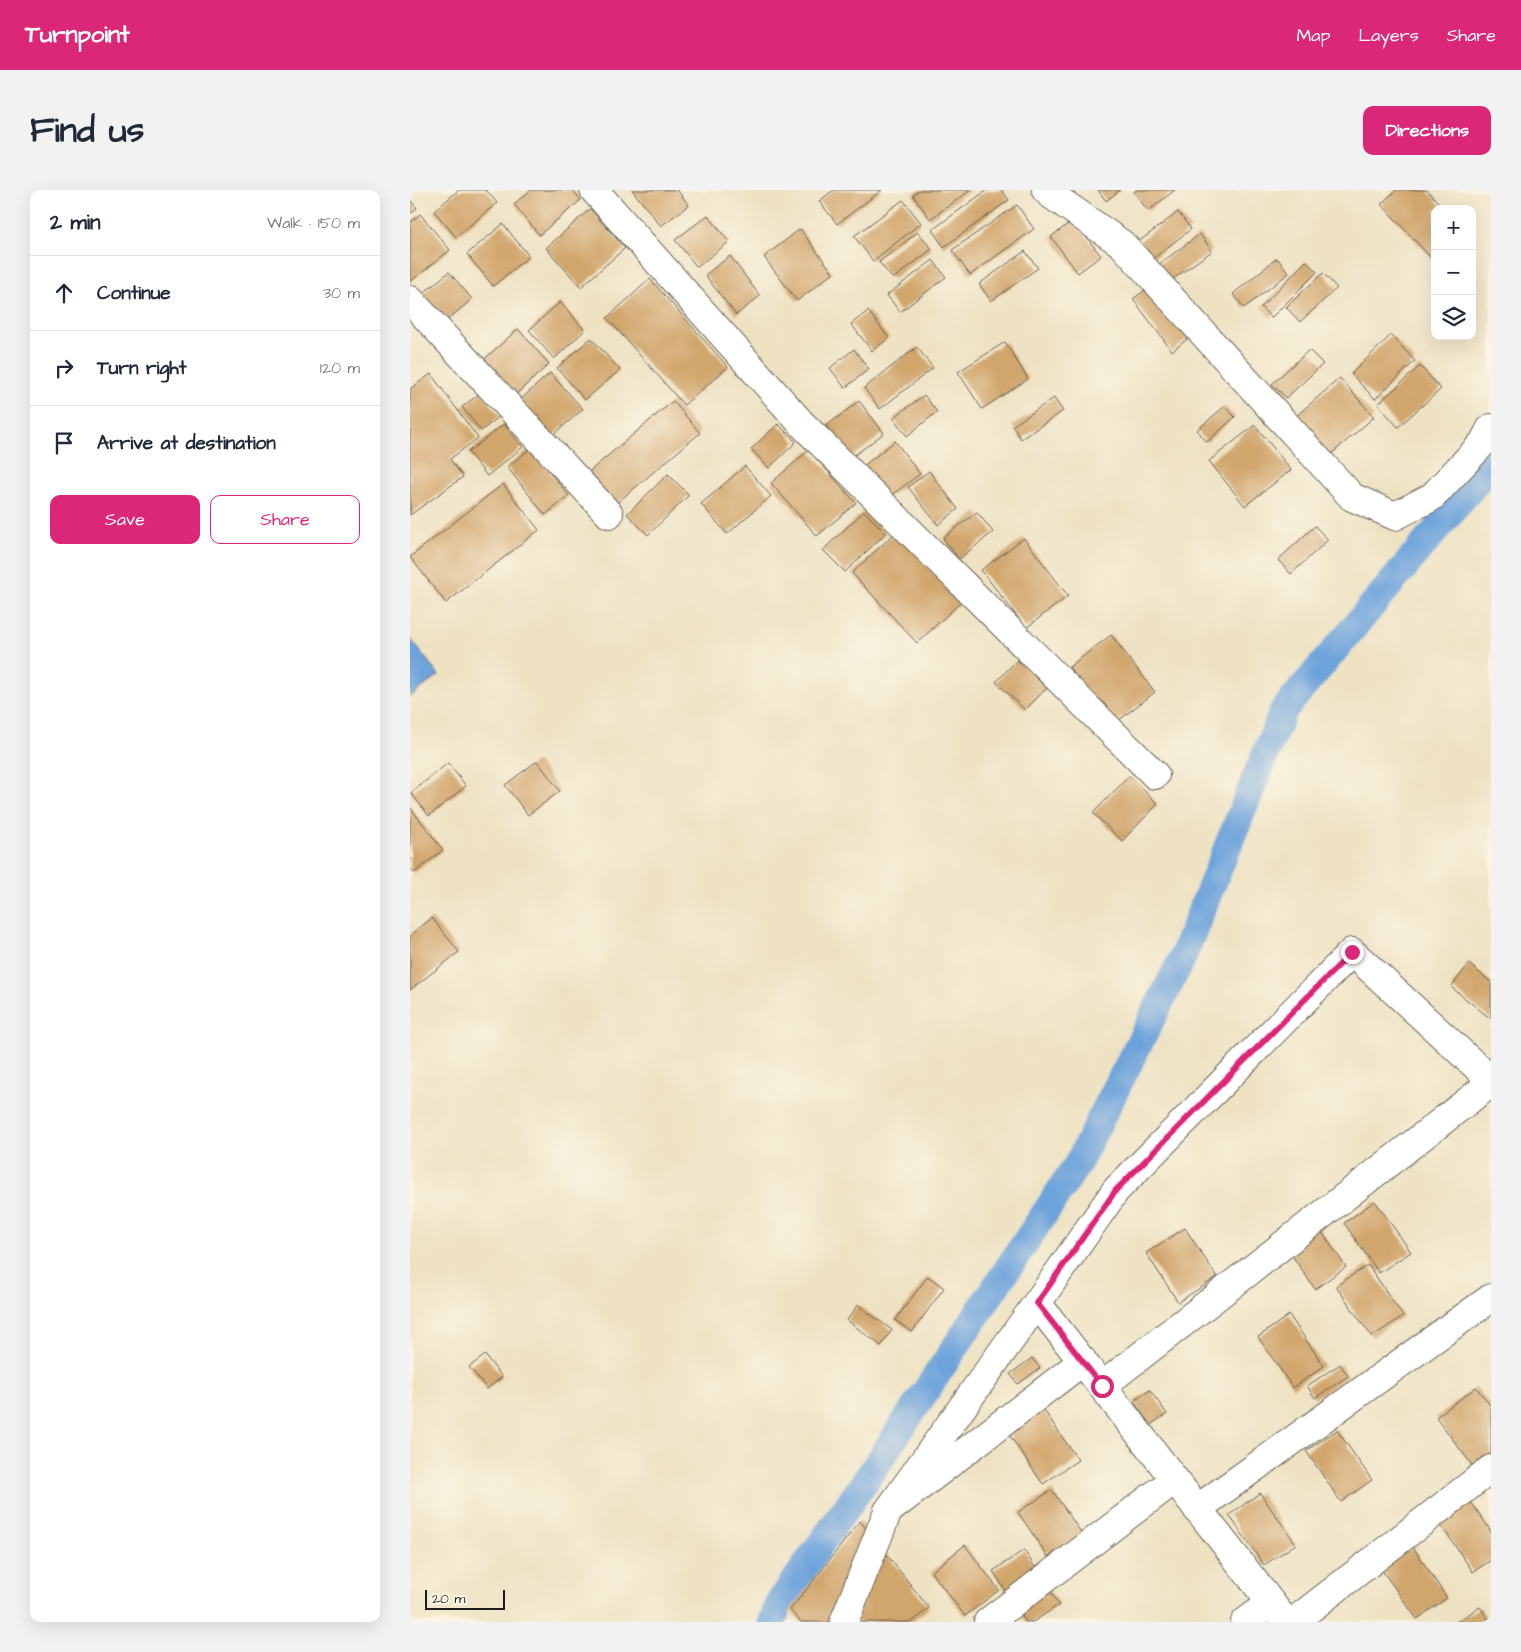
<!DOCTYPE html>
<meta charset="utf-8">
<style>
body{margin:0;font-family:"Architects Daughter",sans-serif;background:#f2f2f3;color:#1f2937}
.controls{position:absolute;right:15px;top:15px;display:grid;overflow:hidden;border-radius:10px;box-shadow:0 5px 20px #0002}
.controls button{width:45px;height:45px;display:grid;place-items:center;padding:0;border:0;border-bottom:1px solid #e0e1e3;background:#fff;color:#1f2937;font:25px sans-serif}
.scale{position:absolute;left:15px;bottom:12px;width:80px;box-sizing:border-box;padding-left:5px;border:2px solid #1c1c1c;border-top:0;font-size:14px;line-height:18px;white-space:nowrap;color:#1c1c1c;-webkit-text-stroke:4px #fcf5e5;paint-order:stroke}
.stop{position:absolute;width:15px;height:15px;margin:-11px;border:4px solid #db2777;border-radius:50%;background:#fff}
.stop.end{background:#db2777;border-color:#fff;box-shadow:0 1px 5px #0008}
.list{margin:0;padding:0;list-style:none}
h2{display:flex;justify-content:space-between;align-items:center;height:65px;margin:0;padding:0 20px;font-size:21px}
h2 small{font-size:16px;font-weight:400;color:#747a83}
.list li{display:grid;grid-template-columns:32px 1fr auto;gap:15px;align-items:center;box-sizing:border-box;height:75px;padding:0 20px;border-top:1px solid #e0e1e3}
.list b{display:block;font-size:19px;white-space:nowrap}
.list em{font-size:16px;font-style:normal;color:#747a83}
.actions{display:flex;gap:10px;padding:15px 20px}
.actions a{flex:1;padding:11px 0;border:1px solid #db2777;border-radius:10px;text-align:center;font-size:18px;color:#db2777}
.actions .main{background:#db2777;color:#fff}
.icon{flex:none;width:28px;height:28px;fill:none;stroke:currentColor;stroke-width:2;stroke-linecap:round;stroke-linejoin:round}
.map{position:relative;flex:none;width:1081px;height:1432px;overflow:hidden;border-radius:10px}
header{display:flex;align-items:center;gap:30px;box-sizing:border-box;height:70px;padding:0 25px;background:#db2777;color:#fff}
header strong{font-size:24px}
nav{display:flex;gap:28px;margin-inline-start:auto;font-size:18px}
.intro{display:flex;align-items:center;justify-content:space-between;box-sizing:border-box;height:120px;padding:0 30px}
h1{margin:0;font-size:35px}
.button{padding:12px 22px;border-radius:10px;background:#db2777;color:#fff;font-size:18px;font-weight:700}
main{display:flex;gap:30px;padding:0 30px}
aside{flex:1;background:#fff;border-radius:10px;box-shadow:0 5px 20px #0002}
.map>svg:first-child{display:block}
.water{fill:#6da3db;stroke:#44607c}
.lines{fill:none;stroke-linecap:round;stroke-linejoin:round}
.canal{stroke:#6da3db;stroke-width:28}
.building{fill:#d1a66d}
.minor-casing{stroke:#666156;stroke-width:30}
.minor{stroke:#fff;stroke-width:28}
.route{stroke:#db2777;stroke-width:6}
</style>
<header>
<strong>Turnpoint</strong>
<nav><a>Map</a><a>Layers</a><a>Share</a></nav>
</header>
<div class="intro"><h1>Find us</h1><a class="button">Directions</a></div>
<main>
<aside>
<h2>2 min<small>Walk · 150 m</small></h2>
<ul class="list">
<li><svg class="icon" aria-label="ahead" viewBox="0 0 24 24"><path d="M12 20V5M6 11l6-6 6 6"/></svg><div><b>Continue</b></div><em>30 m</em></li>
<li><svg class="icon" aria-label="right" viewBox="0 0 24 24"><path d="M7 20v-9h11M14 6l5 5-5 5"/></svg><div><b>Turn right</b></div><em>120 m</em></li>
<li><svg class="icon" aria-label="arrive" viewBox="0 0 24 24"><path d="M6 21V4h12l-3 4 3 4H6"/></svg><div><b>Arrive at destination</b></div></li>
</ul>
<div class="actions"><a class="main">Save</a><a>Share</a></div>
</aside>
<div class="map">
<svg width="1081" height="1432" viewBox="0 0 1081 1432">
<rect width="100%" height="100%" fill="#fcf5e5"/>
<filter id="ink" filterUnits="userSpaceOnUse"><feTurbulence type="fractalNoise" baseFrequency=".02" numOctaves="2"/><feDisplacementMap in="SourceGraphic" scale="10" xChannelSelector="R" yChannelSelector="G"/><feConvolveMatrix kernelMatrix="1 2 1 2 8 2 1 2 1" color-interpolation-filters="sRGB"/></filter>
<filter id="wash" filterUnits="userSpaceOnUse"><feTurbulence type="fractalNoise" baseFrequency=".0096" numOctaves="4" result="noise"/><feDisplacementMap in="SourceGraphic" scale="20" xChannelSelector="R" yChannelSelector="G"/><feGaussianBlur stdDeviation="1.12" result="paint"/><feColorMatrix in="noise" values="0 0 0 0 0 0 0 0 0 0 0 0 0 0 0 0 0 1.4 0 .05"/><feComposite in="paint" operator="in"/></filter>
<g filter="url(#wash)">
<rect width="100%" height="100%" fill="#eee2c2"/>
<polygon class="water" points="0,448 29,485 0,507"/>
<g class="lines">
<polyline class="canal" points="362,1432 369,1413 463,1280 667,975 770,773 873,521 1081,275"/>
</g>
<g id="blocks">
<g class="building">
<polygon points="49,0 76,0 87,13 46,47 24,21"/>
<polygon points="121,0 163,0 171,10 129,45 104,14"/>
<polygon points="222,0 267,0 279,15 251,36"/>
<polygon points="424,0 472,0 427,34 409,11"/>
<polygon points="509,0 561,0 520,29 503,5"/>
<polygon points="577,0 592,0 599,10 534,57 522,40"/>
<polygon points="688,0 710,0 696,11"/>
<polygon points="726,0 765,0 738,21 724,2"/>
<polygon points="986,0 1017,0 1034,19 1025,19 1025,72 971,14"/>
<polygon points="0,10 7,18 0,24"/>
<polygon points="493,10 511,33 463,71 444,46"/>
<polygon points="607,15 624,39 560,85 542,60"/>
<polygon points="180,19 215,58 171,97 136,58"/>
<polygon points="768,22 781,39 741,70 727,53"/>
<polygon points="10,24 40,60 0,92 0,33"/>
<polygon points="298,25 319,52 287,77 265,50"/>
<polygon points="663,30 691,66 668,83 641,47"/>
<polygon points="93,34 119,66 83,96 57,64"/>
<polygon points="390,39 423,83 387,111 354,67"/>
<polygon points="508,42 522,59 483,89 469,72"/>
<polygon points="790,44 802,61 760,91 748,75"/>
<polygon points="615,61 628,78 581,111 569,94"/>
<polygon points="320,66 350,106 326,125 295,85"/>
<polygon points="867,68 879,83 834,118 823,104"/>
<polygon points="523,70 536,87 490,122 477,105"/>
<polygon points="896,71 907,82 861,128 851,117"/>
<polygon points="39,82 62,109 35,132 12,104"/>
<polygon points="913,83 927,98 890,132 876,117"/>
<polygon points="240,89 318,177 274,215 197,128"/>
<polygon points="742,95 780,147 762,161 723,109"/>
<polygon points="150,112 175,140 144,169 119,140"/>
<polygon points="458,121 479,148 462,161 441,134"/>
<polygon points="108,139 139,174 102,208 70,173"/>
<polygon points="981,145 1005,171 965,209 941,184"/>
<polygon points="181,148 210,180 175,210 147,178"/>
<polygon points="595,152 618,189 572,219 548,182"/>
<polygon points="507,157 523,178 470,219 454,198"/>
<polygon points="444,159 459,179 435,198 420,178"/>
<polygon points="899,160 913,174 876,208 862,194"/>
<polygon points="1010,176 1031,199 988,237 968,214"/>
<polygon points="140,183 173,219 142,246 110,210"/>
<polygon points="21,184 68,248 40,269 53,287 0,325 0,199"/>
<polygon points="930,188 964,227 919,266 885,227"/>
<polygon points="72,202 90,226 71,241 52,217"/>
<polygon points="514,205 527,222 497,246 483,228"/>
<polygon points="644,208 653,221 611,249 602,236"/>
<polygon points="263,211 290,243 202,317 175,285"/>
<polygon points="449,211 474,243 441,268 416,236"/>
<polygon points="815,216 825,227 797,252 787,240"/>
<polygon points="94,234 113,257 77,286 58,262"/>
<polygon points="368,234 386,252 359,278 341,259"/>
<polygon points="845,235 881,280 835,316 799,271"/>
<polygon points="485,251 510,284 476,309 452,277"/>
<polygon points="121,258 159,306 135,325 97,277"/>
<polygon points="399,260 446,313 407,346 361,293"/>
<polygon points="335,276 361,306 317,344 291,314"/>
<polygon points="519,281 548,319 528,335 498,297"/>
<polygon points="258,284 279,305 238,345 217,324"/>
<polygon points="93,294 129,340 36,413 0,367"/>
<polygon points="454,321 476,343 435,382 413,360"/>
<polygon points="567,322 583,342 549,369 533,348"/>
<polygon points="905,336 918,350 881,384 868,370"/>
<polygon points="486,342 551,412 507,453 442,383"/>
<polygon points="614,348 658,406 616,438 571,380"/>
<polygon points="701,445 745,502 703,535 659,477"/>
<polygon points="607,470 637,498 615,520 586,492"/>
<polygon points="127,571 150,601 118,625 95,595"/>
<polygon points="38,573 56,596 19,626 1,603"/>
<polygon points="719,586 748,614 712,651 683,623"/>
<polygon points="0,617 33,660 4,683 0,678"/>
<polygon points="22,728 49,762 0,800 0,745"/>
<polygon points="1059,774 1081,792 1081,829 1041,797"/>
<polygon points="965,1011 1001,1062 969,1083 934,1033"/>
<polygon points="901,1026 936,1077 905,1099 870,1048"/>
<polygon points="775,1038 807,1087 768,1112 736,1063"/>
<polygon points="958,1075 993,1126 962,1147 926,1096"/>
<polygon points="518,1086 534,1098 502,1142 485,1130"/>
<polygon points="448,1115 482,1140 471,1156 437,1130"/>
<polygon points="879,1125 914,1176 883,1198 848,1147"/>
<polygon points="75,1165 92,1187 77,1199 59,1177"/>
<polygon points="622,1168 630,1178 608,1194 600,1184"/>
<polygon points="930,1174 938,1186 905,1208 897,1196"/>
<polygon points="1066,1197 1081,1216 1081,1266 1065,1279 1026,1227"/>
<polygon points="740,1200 757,1224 740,1235 724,1211"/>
<polygon points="633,1219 668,1270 633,1294 598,1243"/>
<polygon points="927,1240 962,1290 931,1312 896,1261"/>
<polygon points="642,1300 672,1344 638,1367 608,1322"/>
<polygon points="850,1303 886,1354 854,1375 819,1325"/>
<polygon points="1059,1309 1081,1341 1081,1370 1063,1382 1028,1331"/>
<polygon points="450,1331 519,1418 502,1432 391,1432 380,1420"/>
<polygon points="555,1355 589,1400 555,1426 521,1382"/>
<polygon points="1003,1357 1037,1408 1007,1429 971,1379"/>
<polygon points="614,1360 649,1415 623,1432 616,1432 583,1381"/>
<polygon points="1070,1417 1080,1432 1046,1432"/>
</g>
</g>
</g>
<g filter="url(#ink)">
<use href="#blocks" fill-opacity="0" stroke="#666156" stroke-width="1"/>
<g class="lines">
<defs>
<g id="minor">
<polyline points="184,0 392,234 745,585"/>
<polyline points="636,0 640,4 712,54 942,307 985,326 1022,307 1073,253 1081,238"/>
<polyline points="0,110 199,324"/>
<polyline points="627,1113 876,1432"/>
<polyline points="692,1196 1081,893"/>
<polyline points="787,1319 1081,1108"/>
<polyline points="478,1321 627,1113 706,1000 942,762 1081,890"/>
<polyline points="434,1432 478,1321 673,1171"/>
<polyline points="578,1432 764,1290"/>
<polyline points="835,1432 861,1413"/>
<polyline points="883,1432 1081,1279"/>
</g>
</defs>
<use href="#minor" class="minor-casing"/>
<use href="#minor" class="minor"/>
</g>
</g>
<g class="lines" filter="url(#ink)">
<polyline class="route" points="692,1196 627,1113 706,1000 942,762"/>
</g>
</svg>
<div class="controls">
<button>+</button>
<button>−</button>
<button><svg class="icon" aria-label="layers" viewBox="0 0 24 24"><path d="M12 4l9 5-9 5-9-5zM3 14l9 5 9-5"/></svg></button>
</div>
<div class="scale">20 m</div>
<div class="stop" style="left:692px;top:1196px"></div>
<div class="stop end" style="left:942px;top:762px"></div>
</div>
</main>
